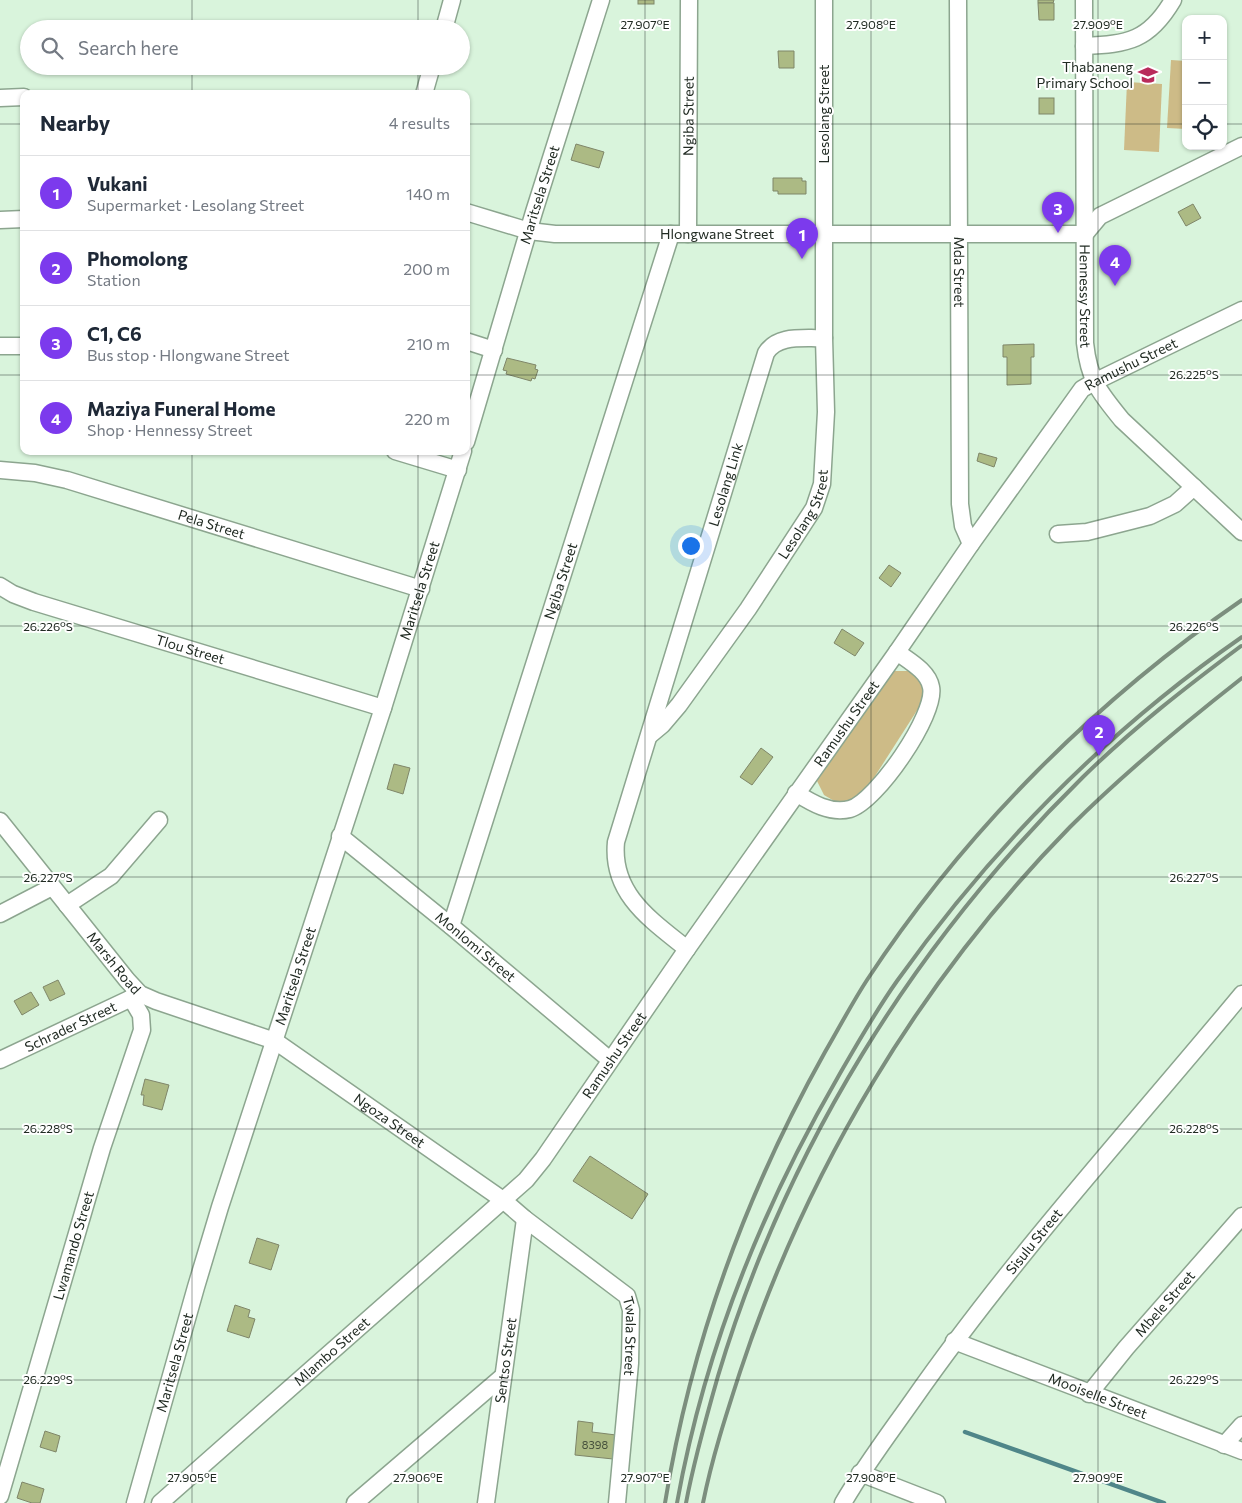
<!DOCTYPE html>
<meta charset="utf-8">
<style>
body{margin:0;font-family:Commissioner,sans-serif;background:#f6f6f7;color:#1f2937}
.controls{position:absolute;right:15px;top:15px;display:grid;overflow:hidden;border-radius:10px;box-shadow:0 1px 4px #0004}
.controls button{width:45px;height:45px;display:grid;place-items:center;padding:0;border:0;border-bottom:1px solid #e0e1e3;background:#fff;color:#1f2937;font:25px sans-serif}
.you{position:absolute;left:690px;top:545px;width:18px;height:18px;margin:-12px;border:4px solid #fff;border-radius:50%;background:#1a73e8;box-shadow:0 0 0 8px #1a73e833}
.badge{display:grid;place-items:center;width:32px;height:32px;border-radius:50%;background:#7c3aed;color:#fff;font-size:16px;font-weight:700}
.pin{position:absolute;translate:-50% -41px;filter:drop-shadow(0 1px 2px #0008)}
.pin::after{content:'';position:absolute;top:26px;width:18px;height:15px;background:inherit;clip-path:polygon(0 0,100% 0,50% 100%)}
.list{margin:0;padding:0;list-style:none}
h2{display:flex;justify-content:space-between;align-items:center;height:65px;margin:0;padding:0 20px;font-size:21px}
h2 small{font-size:16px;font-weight:400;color:#747a83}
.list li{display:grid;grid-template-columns:32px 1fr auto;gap:15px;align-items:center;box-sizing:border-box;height:75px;padding:0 20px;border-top:1px solid #e0e1e3}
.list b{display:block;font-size:19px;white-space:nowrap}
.list p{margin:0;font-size:16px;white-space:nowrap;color:#747a83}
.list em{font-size:16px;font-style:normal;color:#747a83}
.icon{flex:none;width:28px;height:28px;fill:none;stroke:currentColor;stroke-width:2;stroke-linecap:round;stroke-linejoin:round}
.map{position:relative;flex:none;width:1242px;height:1503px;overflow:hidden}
.search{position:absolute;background:#fff;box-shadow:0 1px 4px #0004;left:20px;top:20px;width:450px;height:55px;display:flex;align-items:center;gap:12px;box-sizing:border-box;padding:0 18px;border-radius:28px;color:#747a83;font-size:19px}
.panel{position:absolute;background:#fff;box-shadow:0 1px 4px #0004;left:20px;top:90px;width:450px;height:365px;border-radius:10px}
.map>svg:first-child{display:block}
.green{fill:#cdbb87}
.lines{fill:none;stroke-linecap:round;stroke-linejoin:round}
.stream{stroke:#4f8689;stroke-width:4.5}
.building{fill:#acba84;stroke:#7f8669}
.minor-casing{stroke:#8ca58f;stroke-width:19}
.minor{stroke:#fff;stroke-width:16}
.rail{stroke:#7c8e7e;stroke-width:4}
.ticks{fill:none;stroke:#212b23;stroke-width:1;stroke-opacity:0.45}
.labels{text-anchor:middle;stroke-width:4;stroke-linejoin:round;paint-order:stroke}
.number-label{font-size:11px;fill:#444f3b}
.poi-label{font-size:14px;fill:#212b23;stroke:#fff;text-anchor:end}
.street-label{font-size:14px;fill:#212b23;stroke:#fff}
.ticks-label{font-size:12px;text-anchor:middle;fill:#212b23;stroke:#fff;stroke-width:4;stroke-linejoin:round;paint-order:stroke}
</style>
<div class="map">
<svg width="1242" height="1503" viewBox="0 0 1242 1503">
<rect width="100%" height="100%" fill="#d9f4dc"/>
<g class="green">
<polygon points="1171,60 1186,61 1186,129 1167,128"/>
<polygon points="1127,82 1162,84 1159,152 1124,150"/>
<polygon points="893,671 910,671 920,680 925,698 861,798 841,805 824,795 817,781"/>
</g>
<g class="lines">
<polyline class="stream" points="965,1432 1164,1503"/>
</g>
<g class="building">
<rect x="638" y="0" width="16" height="4"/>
<polygon points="1038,0 1054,0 1053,3 1038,3"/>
<polygon points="1038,3 1054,3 1054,20 1039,20"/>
<polygon points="778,51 794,51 794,68 779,68"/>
<rect x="1039" y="98" width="15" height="16"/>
<polygon points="576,144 604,152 599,168 571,160"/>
<polygon points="773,178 802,178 802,181 806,181 806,194 778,194 778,191 773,191"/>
<polygon points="1193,204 1201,218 1186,226 1178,212"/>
<polygon points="1034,344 1034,357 1031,357 1031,384 1007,385 1007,357 1003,357 1003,345"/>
<polygon points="507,358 536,365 535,369 538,370 535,379 532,378 531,381 506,374 507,371 503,370"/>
<polygon points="979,453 997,458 994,467 977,461"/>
<polygon points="889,565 901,573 891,587 879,578"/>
<polygon points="842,629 864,643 855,656 834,643"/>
<polygon points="761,748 773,757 752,785 740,777"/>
<polygon points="394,764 410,768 403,794 387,789"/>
<polygon points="58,980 65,994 50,1001 43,987"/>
<polygon points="31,992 39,1005 22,1015 14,1001"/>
<polygon points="145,1079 169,1085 162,1110 143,1105 144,1095 141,1095"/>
<polygon points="590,1156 648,1194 632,1219 573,1181"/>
<polygon points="257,1238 279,1245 271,1270 249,1263"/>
<polygon points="235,1305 250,1310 248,1317 255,1319 249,1338 227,1331"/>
<polygon points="578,1421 593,1423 592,1432 616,1435 613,1459 575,1455"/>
<polygon points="45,1431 60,1436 56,1452 40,1447"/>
<polygon points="22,1482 44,1489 40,1503 32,1503 17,1498"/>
</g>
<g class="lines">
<defs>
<g id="minor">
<path id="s1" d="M958,0L960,504L963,526L971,544"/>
<path id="s2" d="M1084,0L1085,343C1089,380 1099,392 1122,420L1242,532"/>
<polyline points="444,29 452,0"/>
<path d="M1084,46C1128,44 1149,41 1173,0"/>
<polyline points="424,94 432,66"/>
<polyline points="0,98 24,97"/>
<path id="s3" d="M466,212L529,231L555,234H1085"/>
<polyline points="0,220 24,219"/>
<path id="s4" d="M688,234L689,0"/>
<polyline points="1085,234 1100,216 1242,146"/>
<polyline points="466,341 494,350"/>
<polyline points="0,346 24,346"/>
<path id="s5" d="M466,442L534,212L601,0"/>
<polyline points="395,451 458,470"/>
<path id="s6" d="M0,470L35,473L67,480L421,589"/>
<polyline points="1058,534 1087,532 1150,516 1175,504 1194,487"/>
<path id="s7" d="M0,586L13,594L34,602L383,708"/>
<path id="s8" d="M650,735L662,725L679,705L748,609L814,508L822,484L826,412L824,338V0"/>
<path d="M796,793C812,803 830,814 850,809C876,802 937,714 931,687C928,671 909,661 897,652"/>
<path id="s9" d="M0,821L127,980L140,994L156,1001L275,1041L503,1200L525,1219L627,1296L631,1310L630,1363L617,1503"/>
<path id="s10" d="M340,836L451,926L610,1060"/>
<polyline points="67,905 111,876 159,820"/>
<polyline points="0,914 52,887"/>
<path id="s11" d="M451,926L671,234"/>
<path id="s12" d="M687,949C651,920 611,894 616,842L766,353C778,334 804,339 824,338"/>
<path id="s13" d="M0,1060L140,994"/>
<path id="s14" d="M954,1341L1242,1451"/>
<path id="s15" d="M1089,1394L1126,1348L1242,1216"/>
<polyline points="1224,1445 1242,1425"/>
<polyline points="860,1473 937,1503"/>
<path id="s16" d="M0,1496L102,1148L142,1030L141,1015L131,998"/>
<path id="s17" d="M135,1503L196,1287L220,1207L383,708L463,451"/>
<path id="s18" d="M160,1503L526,1180L543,1159L687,949L897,652L971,544L1082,389L1094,382L1242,310"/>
<polyline points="355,1503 502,1377"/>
<path id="s19" d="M486,1503L525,1219"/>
<path id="s20" d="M843,1503C864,1467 889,1434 913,1400C1013,1257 1131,1128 1242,994"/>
</g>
</defs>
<use href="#minor" class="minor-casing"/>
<use href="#minor" class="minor"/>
<g class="rail">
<path d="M665,1503C691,1343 746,1193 825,1052C839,1028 852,1003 867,980C965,831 1095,701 1242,600"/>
<path d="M677,1503C704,1353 762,1208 838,1077C857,1044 875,1012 897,981C992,848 1108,730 1242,637"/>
<path d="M686,1503C694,1460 706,1418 718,1376C786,1149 914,943 1083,777C1132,729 1186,687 1241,646"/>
<path d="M703,1503C712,1458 726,1415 740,1372C807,1169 920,980 1070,827C1124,773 1182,725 1242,678"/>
</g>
</g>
<path class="ticks" d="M192,0V29M418,0V29M645,0V1503M871,0V1503M1098,0V1503M192,66V94M418,66V94M0,124H24M466,124H1186M1223,124H1242M0,375H24M466,375H1242M192,451V1503M418,451V1503M0,626H1242M0,877H1242M0,1129H1242M0,1380H1242"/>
<defs>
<symbol id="school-bare" viewBox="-9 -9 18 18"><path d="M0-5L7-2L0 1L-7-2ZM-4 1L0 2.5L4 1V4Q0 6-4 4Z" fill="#b92b5b" stroke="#fff" stroke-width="2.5" paint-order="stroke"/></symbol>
</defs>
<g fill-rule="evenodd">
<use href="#school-bare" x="1134" y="61" width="28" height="28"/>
</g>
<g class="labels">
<g class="number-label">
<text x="595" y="1449">8398</text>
</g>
<g class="poi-label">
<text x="1133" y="72">Thabaneng<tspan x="1133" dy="16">Primary School</tspan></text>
</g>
<g class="street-label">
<text transform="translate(824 114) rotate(-90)" y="5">Lesolang Street</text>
<text dy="5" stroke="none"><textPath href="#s4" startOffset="118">Ngiba Street</textPath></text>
<text dy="5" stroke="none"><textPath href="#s5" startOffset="258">Maritsela Street</textPath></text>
<text dy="5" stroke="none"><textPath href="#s3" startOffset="254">Hlongwane Street</textPath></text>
<text dy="5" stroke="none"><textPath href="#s1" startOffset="272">Mda Street</textPath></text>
<text dy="5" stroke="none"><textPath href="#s2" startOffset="296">Hennessy Street</textPath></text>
<text dy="5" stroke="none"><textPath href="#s18" startOffset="1510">Ramushu Street</textPath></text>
<text dy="5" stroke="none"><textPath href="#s12" startOffset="509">Lesolang Link</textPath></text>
<text dy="5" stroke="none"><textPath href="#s8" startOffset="271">Lesolang Street</textPath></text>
<text dy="5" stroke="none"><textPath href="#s6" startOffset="219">Pela Street</textPath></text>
<text dy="5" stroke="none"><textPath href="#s11" startOffset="362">Ngiba Street</textPath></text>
<text dy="5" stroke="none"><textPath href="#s17" startOffset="956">Maritsela Street</textPath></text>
<text dy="5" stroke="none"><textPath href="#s7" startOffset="201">Tlou Street</textPath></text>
<text dy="5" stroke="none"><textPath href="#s18" startOffset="1046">Ramushu Street</textPath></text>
<text dy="5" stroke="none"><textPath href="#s10" startOffset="175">Monlomi Street</textPath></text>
<text dy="5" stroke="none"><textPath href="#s9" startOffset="182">Marsh Road</textPath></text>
<text dy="5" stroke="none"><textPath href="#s17" startOffset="551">Maritsela Street</textPath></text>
<text dy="5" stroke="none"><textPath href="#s13" startOffset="78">Schrader Street</textPath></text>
<text dy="5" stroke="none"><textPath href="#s18" startOffset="641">Ramushu Street</textPath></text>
<text dy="5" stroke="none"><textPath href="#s9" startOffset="505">Ngoza Street</textPath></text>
<text dy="5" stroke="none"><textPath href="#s20" startOffset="324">Sisulu Street</textPath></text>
<text dy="5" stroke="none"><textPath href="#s16" startOffset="261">Lwamando Street</textPath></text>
<text dy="5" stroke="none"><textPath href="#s15" startOffset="118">Mbele Street</textPath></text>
<text dy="5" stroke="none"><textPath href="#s9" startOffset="841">Twala Street</textPath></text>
<text dy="5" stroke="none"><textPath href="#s18" startOffset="229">Mlambo Street</textPath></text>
<text dy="5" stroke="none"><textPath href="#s19" startOffset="144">Sentso Street</textPath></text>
<text dy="5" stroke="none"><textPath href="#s17" startOffset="146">Maritsela Street</textPath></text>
<text dy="5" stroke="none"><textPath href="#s14" startOffset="154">Mooiselle Street</textPath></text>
</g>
</g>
<g class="ticks-label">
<text x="645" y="29">27.907°E</text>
<text x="871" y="29">27.908°E</text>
<text x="1098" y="29">27.909°E</text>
<text x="1194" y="379">26.225°S</text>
<text x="48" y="631">26.226°S</text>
<text x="1194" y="631">26.226°S</text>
<text x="48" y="882">26.227°S</text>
<text x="1194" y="882">26.227°S</text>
<text x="48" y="1133">26.228°S</text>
<text x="1194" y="1133">26.228°S</text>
<text x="48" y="1384">26.229°S</text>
<text x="1194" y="1384">26.229°S</text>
<text x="192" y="1482">27.905°E</text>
<text x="418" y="1482">27.906°E</text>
<text x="645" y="1482">27.907°E</text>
<text x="871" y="1482">27.908°E</text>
<text x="1098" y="1482">27.909°E</text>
</g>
</svg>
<div class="controls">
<button>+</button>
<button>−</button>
<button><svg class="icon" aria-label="locate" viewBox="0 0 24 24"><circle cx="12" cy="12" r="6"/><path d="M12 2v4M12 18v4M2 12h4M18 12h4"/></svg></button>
</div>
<div class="you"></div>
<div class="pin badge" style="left:802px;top:259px">1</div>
<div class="pin badge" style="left:1099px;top:756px">2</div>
<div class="pin badge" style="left:1058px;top:233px">3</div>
<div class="pin badge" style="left:1115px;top:286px">4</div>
<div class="search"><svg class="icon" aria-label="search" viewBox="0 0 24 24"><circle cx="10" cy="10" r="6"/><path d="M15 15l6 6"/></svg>Search here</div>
<section class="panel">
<h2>Nearby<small>4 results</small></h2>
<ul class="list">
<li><span class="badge">1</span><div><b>Vukani</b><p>Supermarket · Lesolang Street</p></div><em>140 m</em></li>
<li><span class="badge">2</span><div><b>Phomolong</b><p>Station</p></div><em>200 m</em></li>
<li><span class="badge">3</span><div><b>C1, C6</b><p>Bus stop · Hlongwane Street</p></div><em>210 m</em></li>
<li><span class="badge">4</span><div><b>Maziya Funeral Home</b><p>Shop · Hennessy Street</p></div><em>220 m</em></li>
</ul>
</section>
</div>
